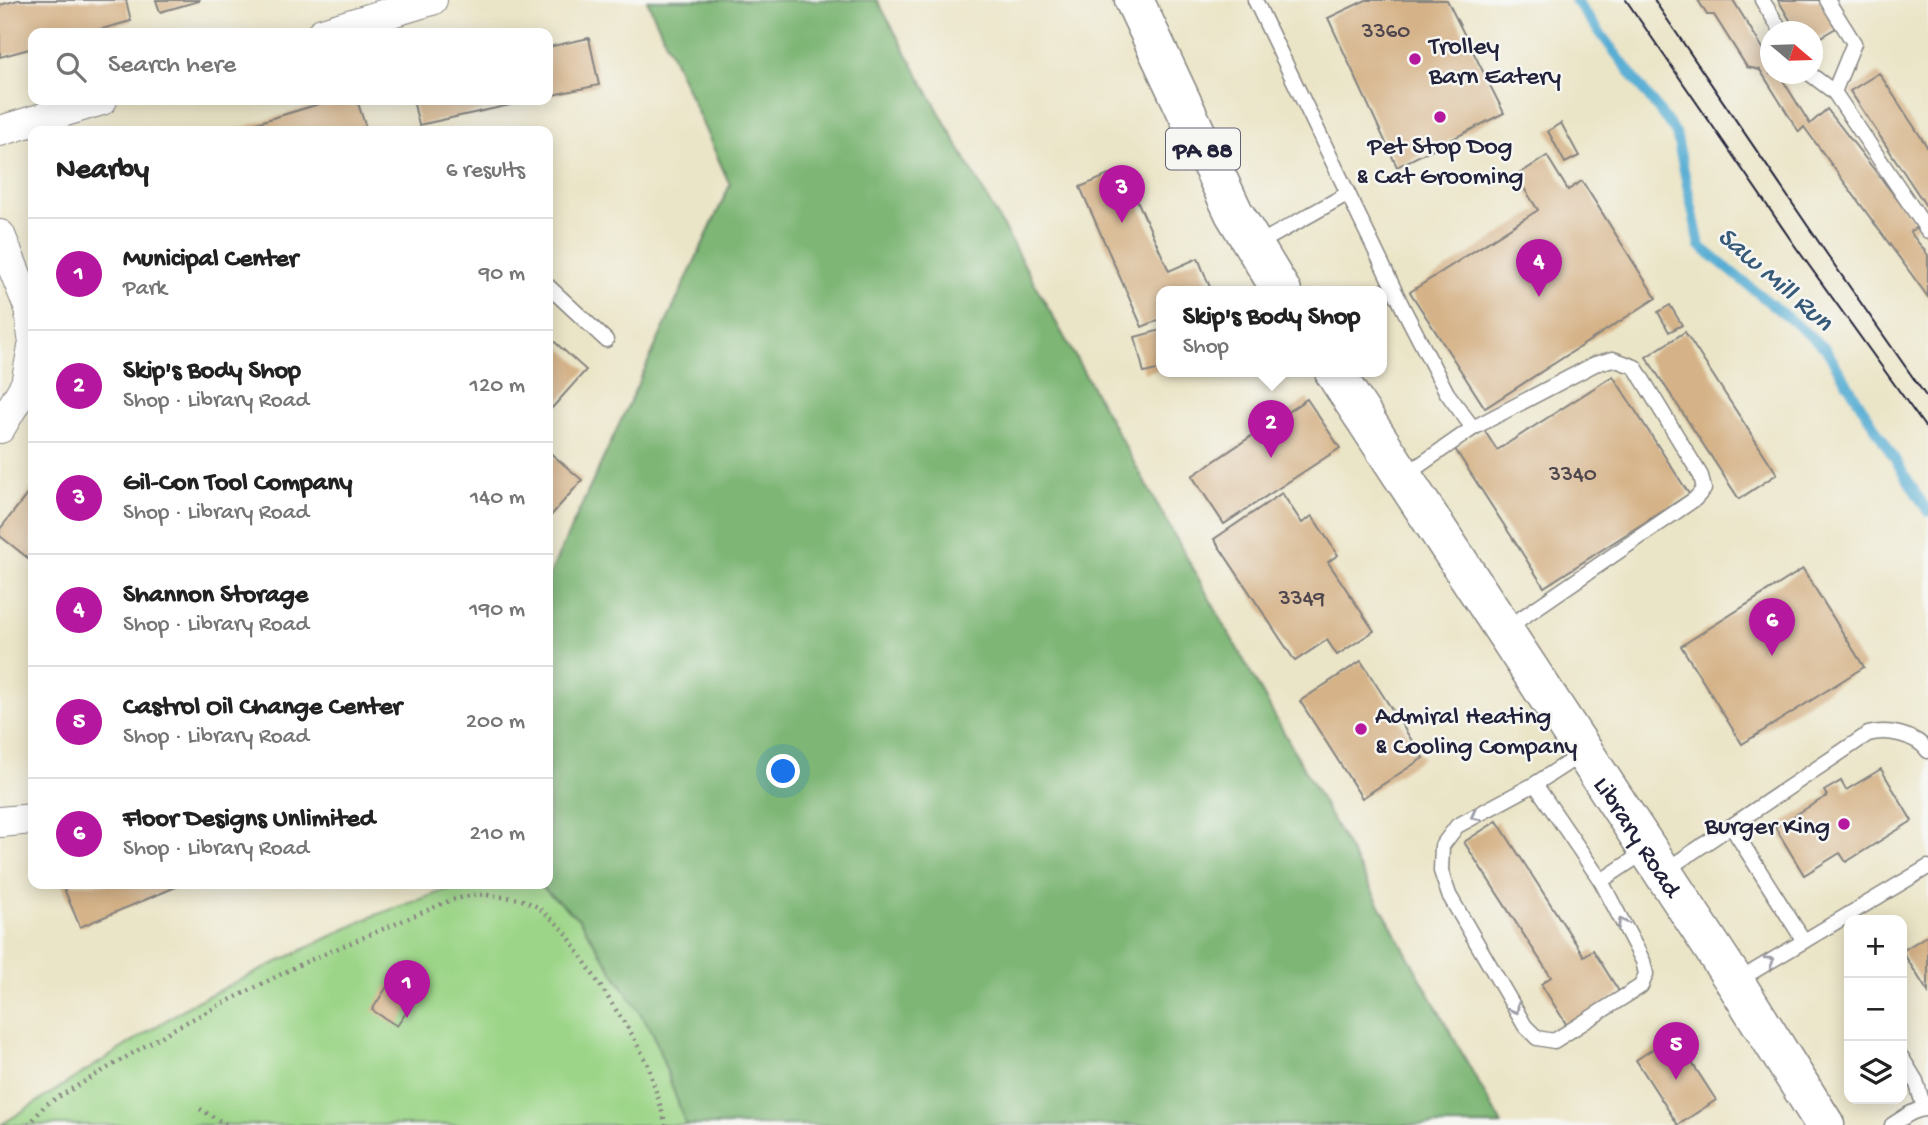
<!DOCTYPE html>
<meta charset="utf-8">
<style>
body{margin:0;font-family:"Gochi Hand",sans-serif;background:#f2f2f2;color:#222}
.controls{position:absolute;right:21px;bottom:21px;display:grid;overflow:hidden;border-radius:14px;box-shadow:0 4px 18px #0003}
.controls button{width:63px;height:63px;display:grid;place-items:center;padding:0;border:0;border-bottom:2px solid #e0e0e0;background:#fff;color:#222;font:35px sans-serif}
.compass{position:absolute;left:1760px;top:21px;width:63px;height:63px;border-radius:50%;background:#fff;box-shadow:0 4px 18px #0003;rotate:109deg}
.you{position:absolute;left:784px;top:772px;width:24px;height:24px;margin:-18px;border:5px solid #fff;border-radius:50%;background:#1a73e8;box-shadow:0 0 0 10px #1a73e833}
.badge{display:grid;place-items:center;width:46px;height:46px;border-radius:50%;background:#b5179e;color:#fff;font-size:23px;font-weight:700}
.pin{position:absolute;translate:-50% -58px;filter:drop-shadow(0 2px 4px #0008)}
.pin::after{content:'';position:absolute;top:37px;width:24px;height:21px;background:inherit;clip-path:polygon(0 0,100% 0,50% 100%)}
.popup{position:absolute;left:1156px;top:286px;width:231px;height:91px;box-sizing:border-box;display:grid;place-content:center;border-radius:14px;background:#fff;filter:drop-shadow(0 2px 5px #0005);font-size:23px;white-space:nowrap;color:#767676}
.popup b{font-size:26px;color:#222}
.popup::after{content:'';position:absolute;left:50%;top:100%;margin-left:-14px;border:14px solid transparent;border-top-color:#fff}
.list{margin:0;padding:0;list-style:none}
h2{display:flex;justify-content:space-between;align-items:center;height:91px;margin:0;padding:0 28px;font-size:30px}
h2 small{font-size:23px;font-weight:400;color:#767676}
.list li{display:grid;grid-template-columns:46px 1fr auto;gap:21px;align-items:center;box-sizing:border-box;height:112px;padding:0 28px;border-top:2px solid #e0e0e0}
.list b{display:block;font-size:26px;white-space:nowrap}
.list p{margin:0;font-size:23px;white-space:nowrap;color:#767676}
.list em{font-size:23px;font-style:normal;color:#767676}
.icon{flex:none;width:38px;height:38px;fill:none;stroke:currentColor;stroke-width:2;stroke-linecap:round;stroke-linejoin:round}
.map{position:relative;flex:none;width:1928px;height:1125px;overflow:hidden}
.search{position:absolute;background:#fff;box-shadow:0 4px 18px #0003;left:28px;top:28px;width:525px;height:77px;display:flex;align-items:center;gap:18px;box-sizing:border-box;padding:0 24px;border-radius:14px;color:#767676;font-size:26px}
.panel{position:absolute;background:#fff;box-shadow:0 4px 18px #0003;left:28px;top:126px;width:525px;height:763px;border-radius:14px}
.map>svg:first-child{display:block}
.green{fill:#9cd588;stroke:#5f7c62;stroke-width:2}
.forest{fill:#7db674;stroke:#506c58;stroke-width:2}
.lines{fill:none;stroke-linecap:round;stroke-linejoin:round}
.stream{stroke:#57add3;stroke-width:10}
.building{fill:#d5b287}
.lane-casing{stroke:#868481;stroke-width:17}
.street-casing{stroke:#868481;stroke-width:32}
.primary-casing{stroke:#868481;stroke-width:41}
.path{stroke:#868481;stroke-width:4.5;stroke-dasharray:2 5;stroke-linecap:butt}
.lane{stroke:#fff;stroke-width:14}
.street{stroke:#fff;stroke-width:30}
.primary{stroke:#fff;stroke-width:38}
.tram{stroke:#22223b;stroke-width:2}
.oneway{stroke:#9c9ca7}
.poi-dot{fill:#b5179e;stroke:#f6f6f2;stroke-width:2.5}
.labels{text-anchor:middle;stroke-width:5;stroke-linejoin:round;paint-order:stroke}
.number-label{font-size:23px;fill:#4f464e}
.shield{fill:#f6f6f2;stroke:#626272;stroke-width:2}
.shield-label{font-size:24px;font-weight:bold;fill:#22223b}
.poi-label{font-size:26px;fill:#22223b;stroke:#f6f6f2;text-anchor:start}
.street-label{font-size:26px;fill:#22223b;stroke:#f6f6f2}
.water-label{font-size:28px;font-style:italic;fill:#375a78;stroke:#f6f6f2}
</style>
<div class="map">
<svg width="1928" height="1125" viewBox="0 0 1928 1125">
<rect width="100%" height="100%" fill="#f6f6f2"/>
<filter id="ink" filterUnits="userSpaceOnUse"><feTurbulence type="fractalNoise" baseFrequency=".0143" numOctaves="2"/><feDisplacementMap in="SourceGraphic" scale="14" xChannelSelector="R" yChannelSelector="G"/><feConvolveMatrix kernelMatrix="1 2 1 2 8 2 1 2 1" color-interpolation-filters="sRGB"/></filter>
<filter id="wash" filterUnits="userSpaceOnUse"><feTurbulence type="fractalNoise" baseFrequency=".00686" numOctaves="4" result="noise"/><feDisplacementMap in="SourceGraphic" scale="28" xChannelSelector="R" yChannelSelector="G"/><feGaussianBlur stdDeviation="1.57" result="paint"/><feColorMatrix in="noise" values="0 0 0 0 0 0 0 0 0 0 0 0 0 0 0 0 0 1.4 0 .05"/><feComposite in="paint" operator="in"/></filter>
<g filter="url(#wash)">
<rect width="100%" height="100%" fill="#ebe5c7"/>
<polygon class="green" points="463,884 538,884 579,919 653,1033 686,1125 1,1125 195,1002 373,916"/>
<polygon class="forest" points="647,0 877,0 1502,1125 686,1125 653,1033 579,919 538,884 548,884 548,578 730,185"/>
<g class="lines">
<polyline class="stream" points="1575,0 1676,133 1700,246 1825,348 1928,512"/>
</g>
<g id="blocks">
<g class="building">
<polygon points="18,0 126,0 131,21 87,33 33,33 33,48 0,57 0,5"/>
<polygon points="156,0 199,0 199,1 160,12"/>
<polygon points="1366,0 1447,0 1504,113 1397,167 1328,18"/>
<polygon points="1698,0 1733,0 1770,60 1770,74 1779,74 1810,124 1827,109 1918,226 1910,232 1928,255 1928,297 1804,127 1799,132 1760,70 1747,67 1714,15 1707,15"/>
<polygon points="1778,0 1819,0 1836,28 1812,42 1812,32 1797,32"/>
<polygon points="589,38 599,85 548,96 548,47"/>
<polygon points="1879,73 1928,148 1928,209 1850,91"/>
<polygon points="332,100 357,100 367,131 230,131"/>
<polygon points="413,100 528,100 528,101 419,125"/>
<polygon points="1561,123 1579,156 1565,163 1548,131"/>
<polygon points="1547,156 1568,190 1582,181 1656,298 1485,408 1410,292 1538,210 1516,176"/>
<polygon points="1123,169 1169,271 1198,258 1212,292 1161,292 1161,319 1142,327 1080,187"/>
<polygon points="1670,305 1682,325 1669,332 1658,312"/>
<polygon points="1161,330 1161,369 1144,373 1135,337"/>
<polygon points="1685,332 1777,474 1739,499 1646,357"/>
<polygon points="548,336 586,370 552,408 548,403"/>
<polygon points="1613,376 1689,494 1544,587 1455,449 1484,430 1497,450"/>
<polygon points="1307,399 1340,448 1224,524 1192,476"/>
<polygon points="548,451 582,480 548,519"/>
<polygon points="33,487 33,562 0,536 0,529"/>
<polygon points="1282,493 1302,523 1312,516 1338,555 1328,562 1374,631 1337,655 1327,640 1295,661 1214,539"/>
<polygon points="1803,569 1864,667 1742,744 1681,646"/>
<polygon points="1361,661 1423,758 1362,798 1300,701"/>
<polygon points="1881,769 1912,821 1846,862 1840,853 1804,875 1775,827 1827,796 1824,791 1841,781 1846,790"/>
<polygon points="1497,821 1584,956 1593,950 1620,993 1568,1027 1541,984 1551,977 1464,842"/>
<polygon points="62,884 183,884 80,927"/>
<polygon points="1928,935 1928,992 1902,951"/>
<polygon points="388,985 414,1001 397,1026 372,1010"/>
<polygon points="1674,1035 1716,1100 1678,1125 1636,1060"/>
</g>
</g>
</g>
<g filter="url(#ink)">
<use href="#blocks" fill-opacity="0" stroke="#868481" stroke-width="2"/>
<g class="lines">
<defs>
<g id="lane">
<polyline points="1255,0 1403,308 1447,393 1473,428 1404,476"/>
<polyline points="1762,0 1782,32"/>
<polyline points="1827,0 1854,43 1834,92"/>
<polyline points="1810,74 1834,92 1928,231"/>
<polyline points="1256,245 1347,194"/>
<polyline points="548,286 606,340"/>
<polyline points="1473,428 1595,364 1613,359 1635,367 1701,476 1704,489 1695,499 1504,630"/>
<polyline points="1535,784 1601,881 1643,961 1646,974 1641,986 1554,1041 1537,1038 1525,1026 1449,895 1441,871 1442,846 1457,826 1535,784 1583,753"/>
<polyline points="1731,826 1804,941"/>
<path d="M1663,872L1868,734C1887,729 1915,734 1928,751"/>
<polyline points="1601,881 1646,851"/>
<polyline points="1737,981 1928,867"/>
<polyline points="1902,1058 1916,1081 1924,1108"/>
<path d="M1892,1125C1903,1118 1915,1108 1928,1109"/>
</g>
<g id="street">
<polyline points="322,33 432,0"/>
<polyline points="0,131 102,100"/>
<polyline points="0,235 29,307 33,337"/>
<polyline points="0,428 26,384 33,347"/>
<polyline points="0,822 33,819"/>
</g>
<g id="primary">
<polyline points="1134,0 1234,213 1282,292"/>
<path id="s1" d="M1334,372L1735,982L1825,1125"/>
</g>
</defs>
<use href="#lane" class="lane-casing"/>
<use href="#street" class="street-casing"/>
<use href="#primary" class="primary-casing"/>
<g class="path">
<polyline points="200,1109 227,1125"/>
<polyline points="29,1125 45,1105 177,1027 301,964 451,900 478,894 520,899 538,907 564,930 633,1036 648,1065 666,1125"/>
</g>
<use href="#lane" class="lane"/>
<use href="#street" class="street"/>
<use href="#primary" class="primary"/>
<g class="tram">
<polyline points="1626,0 1795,246 1928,431"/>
<polyline points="1654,0 1833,263 1928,399"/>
</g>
</g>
<defs><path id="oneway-chevron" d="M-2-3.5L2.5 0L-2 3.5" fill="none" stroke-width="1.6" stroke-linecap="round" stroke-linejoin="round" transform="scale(1.75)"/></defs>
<g class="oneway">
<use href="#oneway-chevron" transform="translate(1475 816) rotate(152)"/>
<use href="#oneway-chevron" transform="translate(1622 923) rotate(-118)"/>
<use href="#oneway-chevron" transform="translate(1770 961) rotate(-31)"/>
<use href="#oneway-chevron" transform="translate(1515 1009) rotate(60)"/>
</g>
</g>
<g class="poi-dot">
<circle cx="1415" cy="59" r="7"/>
<circle cx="1440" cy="117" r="7"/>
<circle cx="1361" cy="729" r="7"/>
<circle cx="1844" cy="824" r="7"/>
</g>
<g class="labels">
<g class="number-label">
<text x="1386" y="37">3360</text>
<text x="1573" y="480">3340</text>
<text x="1302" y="604">3349</text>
</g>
<rect class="shield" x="1166" y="128.5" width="74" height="41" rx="5"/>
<g class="shield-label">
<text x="1203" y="157">PA 88</text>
</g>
<g class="poi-label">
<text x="1429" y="53">Trolley<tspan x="1429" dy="30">Barn Eatery</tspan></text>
<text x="1440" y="153" text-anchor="middle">Pet Stop Dog<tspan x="1440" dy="30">&amp; Cat Grooming</tspan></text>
<text x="1375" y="723">Admiral Heating<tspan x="1375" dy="30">&amp; Cooling Company</tspan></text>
<text x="1830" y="833" text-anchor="end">Burger King</text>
</g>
<g class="street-label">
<text dy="9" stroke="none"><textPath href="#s1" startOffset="555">Library Road</textPath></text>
</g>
<g class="water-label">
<text transform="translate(1777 277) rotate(41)" y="10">Saw Mill Run</text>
</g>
</g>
</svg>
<div class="controls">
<button>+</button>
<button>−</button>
<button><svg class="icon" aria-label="layers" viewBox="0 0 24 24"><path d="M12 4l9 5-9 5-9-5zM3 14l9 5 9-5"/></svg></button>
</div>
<svg class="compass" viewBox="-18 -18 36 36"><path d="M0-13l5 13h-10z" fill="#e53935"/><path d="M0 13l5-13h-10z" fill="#767676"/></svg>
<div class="you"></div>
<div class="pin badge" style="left:407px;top:1018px">1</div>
<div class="pin badge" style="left:1271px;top:458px">2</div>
<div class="popup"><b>Skip's Body Shop</b>Shop</div>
<div class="pin badge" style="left:1122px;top:223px">3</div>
<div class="pin badge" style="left:1539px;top:297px">4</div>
<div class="pin badge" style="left:1676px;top:1080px">5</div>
<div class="pin badge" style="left:1772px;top:656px">6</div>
<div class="search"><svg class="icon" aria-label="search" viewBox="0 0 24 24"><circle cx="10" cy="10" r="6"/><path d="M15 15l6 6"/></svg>Search here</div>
<section class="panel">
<h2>Nearby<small>6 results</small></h2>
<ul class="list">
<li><span class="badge">1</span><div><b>Municipal Center</b><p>Park</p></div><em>90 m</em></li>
<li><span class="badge">2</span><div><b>Skip's Body Shop</b><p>Shop · Library Road</p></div><em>120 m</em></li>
<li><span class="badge">3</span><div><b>Gil-Con Tool Company</b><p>Shop · Library Road</p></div><em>140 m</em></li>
<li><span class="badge">4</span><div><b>Shannon Storage</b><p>Shop · Library Road</p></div><em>190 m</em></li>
<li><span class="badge">5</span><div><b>Castrol Oil Change Center</b><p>Shop · Library Road</p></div><em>200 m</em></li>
<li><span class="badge">6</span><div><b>Floor Designs Unlimited</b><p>Shop · Library Road</p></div><em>210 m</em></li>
</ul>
</section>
</div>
